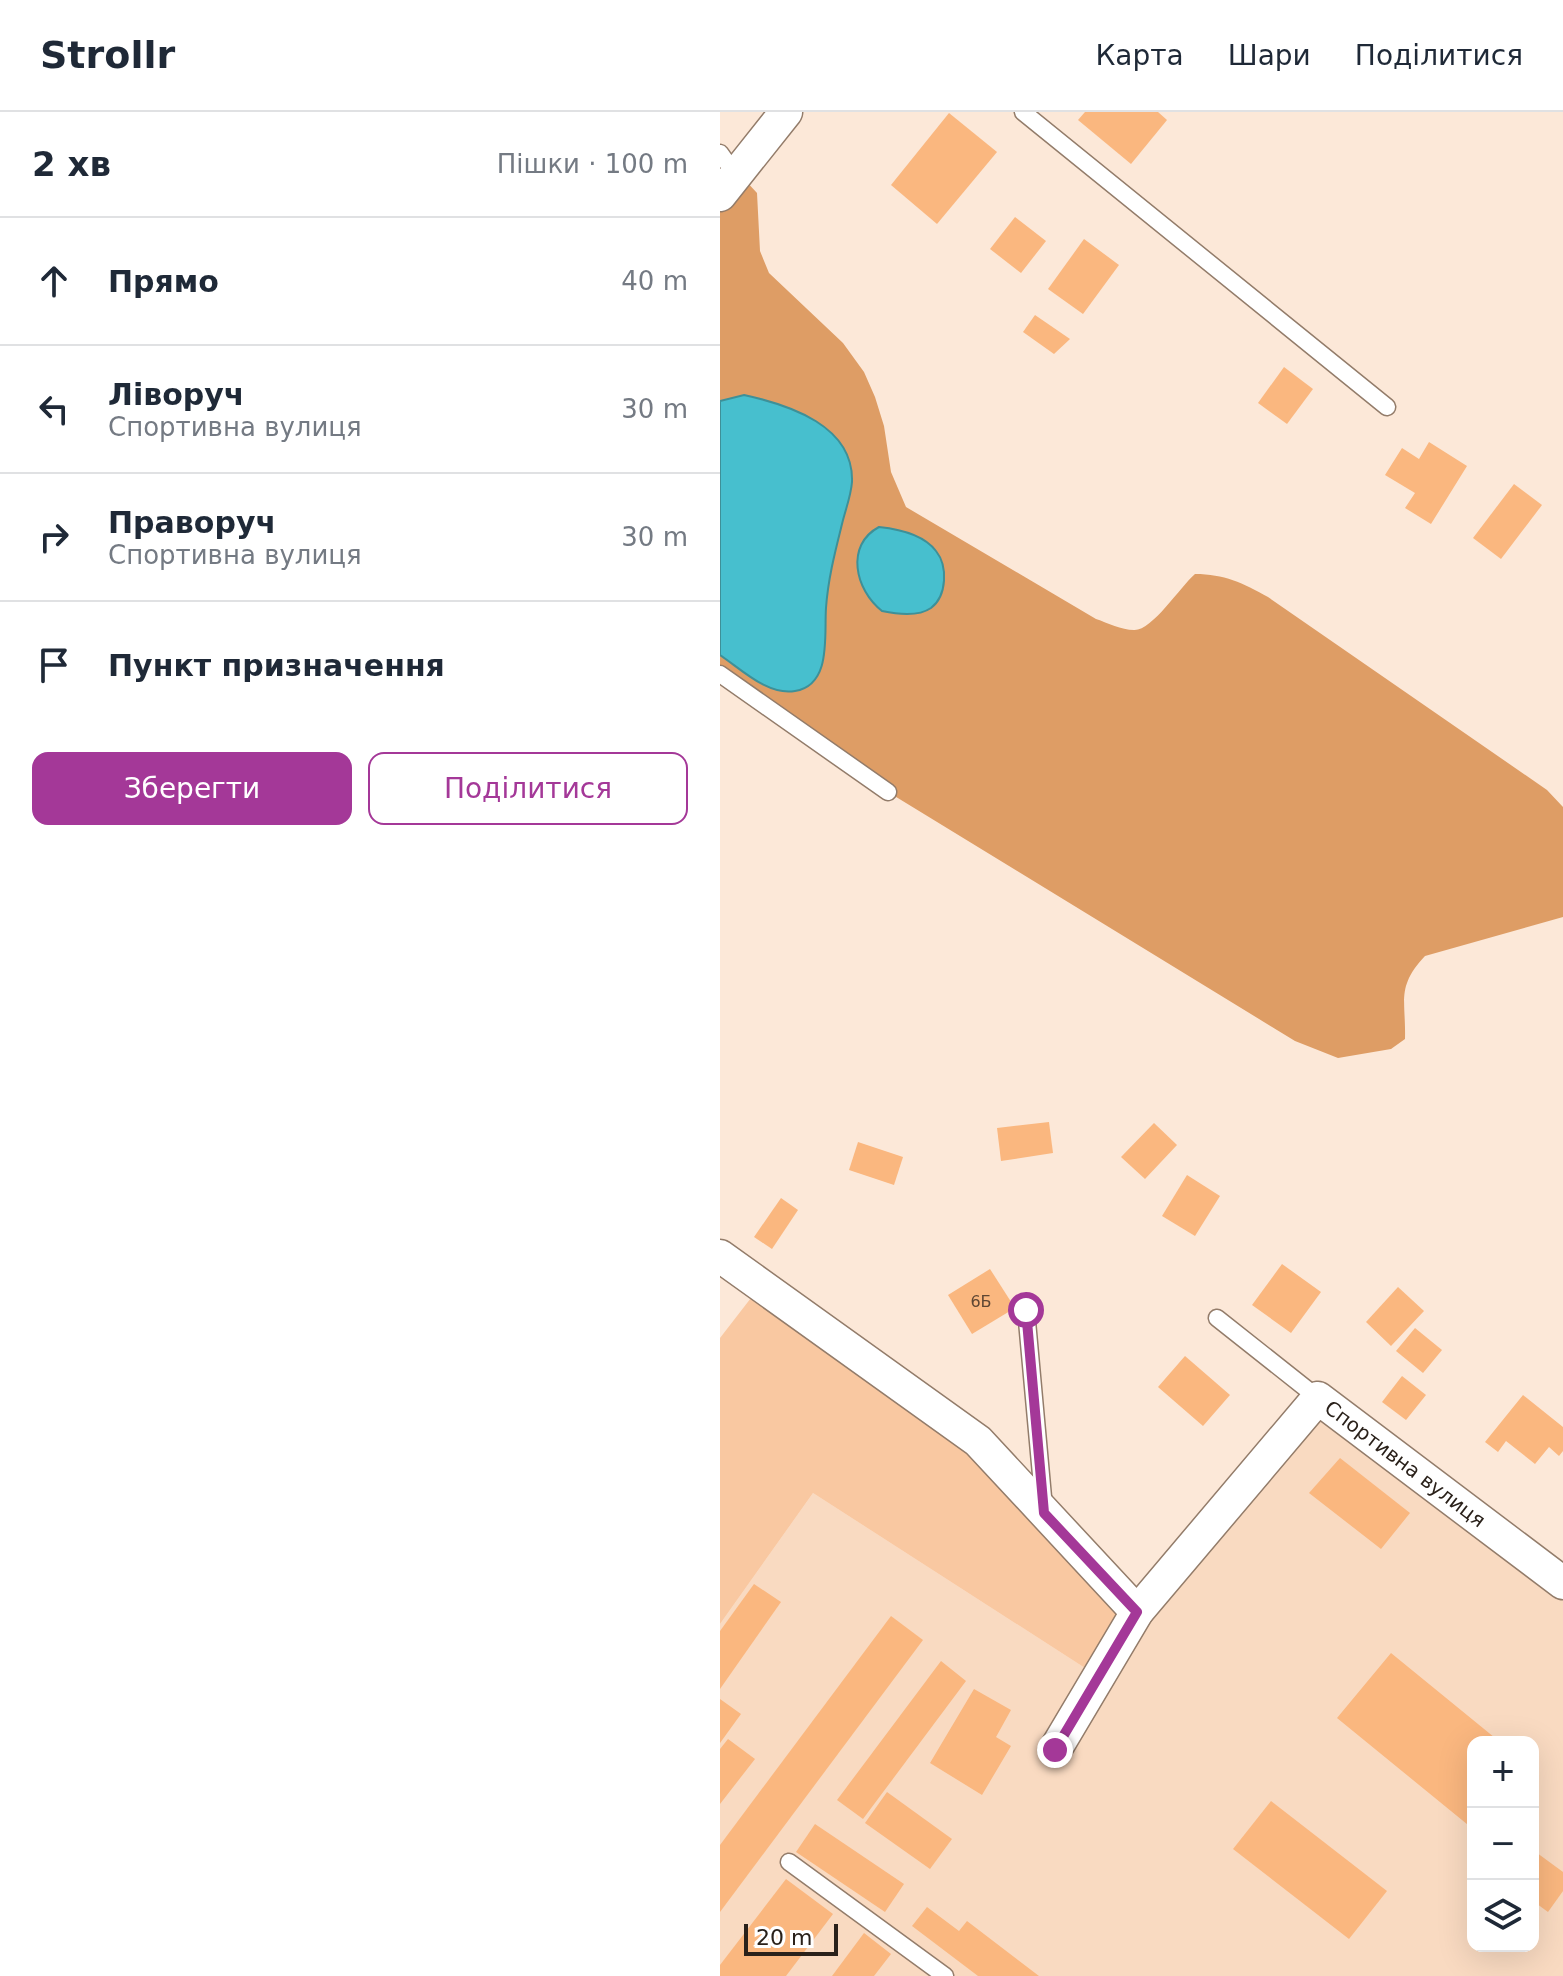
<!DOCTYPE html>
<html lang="uk">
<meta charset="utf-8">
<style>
body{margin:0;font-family:"DejaVu Sans",sans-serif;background:#f6f6f7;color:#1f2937}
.controls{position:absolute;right:24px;bottom:24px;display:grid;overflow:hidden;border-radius:16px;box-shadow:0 8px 32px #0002}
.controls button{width:72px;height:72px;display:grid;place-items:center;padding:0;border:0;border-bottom:2px solid #e0e1e3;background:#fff;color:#1f2937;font:40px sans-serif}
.scale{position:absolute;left:24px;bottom:20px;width:94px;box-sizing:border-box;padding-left:8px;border:4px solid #2a211a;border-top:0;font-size:22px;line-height:28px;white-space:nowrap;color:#2a211a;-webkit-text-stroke:6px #fff;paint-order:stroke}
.stop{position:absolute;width:24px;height:24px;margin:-18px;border:6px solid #a43898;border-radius:50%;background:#fff}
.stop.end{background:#a43898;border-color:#fff;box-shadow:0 2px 8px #0008}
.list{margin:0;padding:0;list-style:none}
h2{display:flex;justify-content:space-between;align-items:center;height:104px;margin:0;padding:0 32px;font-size:34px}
h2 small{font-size:26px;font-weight:400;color:#747a83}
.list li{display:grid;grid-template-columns:52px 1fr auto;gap:24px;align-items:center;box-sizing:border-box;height:128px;padding:0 32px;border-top:2px solid #e0e1e3}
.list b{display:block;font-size:30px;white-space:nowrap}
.list p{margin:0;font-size:26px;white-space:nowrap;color:#747a83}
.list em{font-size:26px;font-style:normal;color:#747a83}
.actions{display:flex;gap:16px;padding:24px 32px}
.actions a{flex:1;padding:18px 0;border:2px solid #a43898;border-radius:16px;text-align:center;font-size:28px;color:#a43898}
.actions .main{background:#a43898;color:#fff}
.icon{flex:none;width:44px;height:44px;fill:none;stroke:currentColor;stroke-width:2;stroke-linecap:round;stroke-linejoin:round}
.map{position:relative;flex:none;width:843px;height:1864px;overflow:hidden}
header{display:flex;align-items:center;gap:48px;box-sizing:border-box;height:112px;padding:0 40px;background:#fff;border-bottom:2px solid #e0e1e3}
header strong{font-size:38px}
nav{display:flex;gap:44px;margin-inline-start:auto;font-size:28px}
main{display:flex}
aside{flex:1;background:#fff}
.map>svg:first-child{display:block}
.built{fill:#f9dac1;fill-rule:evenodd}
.green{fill:#f9c8a1}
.forest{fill:#de9d65}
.water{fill:#47bfce;stroke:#3e9098;stroke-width:2}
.building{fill:#fab77f}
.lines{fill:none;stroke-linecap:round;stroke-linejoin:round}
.lane-casing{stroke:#937c6a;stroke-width:19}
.street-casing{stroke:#937c6a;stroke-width:35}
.lane{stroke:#fff;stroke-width:16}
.street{stroke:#fff;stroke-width:32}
.route{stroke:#a43898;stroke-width:10}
.labels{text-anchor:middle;stroke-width:7;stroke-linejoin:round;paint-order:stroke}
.number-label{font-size:16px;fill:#5e4633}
.street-label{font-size:20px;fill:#2a211a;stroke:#fff}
</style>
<header>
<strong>Strollr</strong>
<nav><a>Карта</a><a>Шари</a><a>Поділитися</a></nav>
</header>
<main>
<aside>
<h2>2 хв<small>Пішки · 100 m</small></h2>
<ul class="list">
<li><svg class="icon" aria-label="ahead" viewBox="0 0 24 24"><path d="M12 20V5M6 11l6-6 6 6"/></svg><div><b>Прямо</b></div><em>40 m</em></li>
<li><svg class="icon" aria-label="left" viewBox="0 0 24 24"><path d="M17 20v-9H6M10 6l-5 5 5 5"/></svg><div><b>Ліворуч</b><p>Спортивна вулиця</p></div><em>30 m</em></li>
<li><svg class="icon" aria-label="right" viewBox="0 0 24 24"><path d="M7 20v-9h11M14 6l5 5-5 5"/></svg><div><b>Праворуч</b><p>Спортивна вулиця</p></div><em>30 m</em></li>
<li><svg class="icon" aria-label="arrive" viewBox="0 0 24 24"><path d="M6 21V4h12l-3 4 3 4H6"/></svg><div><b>Пункт призначення</b></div></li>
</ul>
<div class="actions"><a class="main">Зберегти</a><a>Поділитися</a></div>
</aside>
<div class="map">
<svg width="843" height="1864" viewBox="0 0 843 1864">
<rect width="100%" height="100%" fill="#fce8d8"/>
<path class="built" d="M598,1286L843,1471V1864H0V1512L93,1381L365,1556ZM753,1630H813V1834H753Z"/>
<polygon class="green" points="41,1173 258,1329 417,1500 365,1556 93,1381 0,1512 0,1226"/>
<path class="forest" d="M0,41L37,81L40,139L49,161L123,231L144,260L155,285L164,314L171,360L186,395L376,507C388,511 401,518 414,518C432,519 460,475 475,462C504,462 523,471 548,485L827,678L843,695V805L705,844C676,875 686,888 685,927L671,937L618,946L575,929L168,680L0,562Z"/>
<g class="water">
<path d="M24,283C70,293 134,314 132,370C131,384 125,399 122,412C115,440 108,467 106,496C104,523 112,573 75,579C48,584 21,557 0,543V289Z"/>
<path d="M159,415C178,417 204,423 216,439C228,454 227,484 211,496C198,505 176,502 162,499C135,478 125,433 159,415Z"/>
</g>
<g class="building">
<polygon points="365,0 438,0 447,8 411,52 358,8"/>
<polygon points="229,1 277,40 217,112 171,73"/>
<polygon points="295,105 326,129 301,161 270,137"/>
<polygon points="364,127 399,153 363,202 328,177"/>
<polygon points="315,203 350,227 334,242 303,220"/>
<polygon points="564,255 593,277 567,312 538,291"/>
<polygon points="709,330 747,354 711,412 685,396 695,381 665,363 682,336 699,347"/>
<polygon points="794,372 822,393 781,447 753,426"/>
<polygon points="329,1010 333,1041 281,1049 277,1016"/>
<polygon points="434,1011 457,1033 425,1067 401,1045"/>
<polygon points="138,1030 183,1045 174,1073 129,1058"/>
<polygon points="467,1063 500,1084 475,1124 442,1104"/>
<polygon points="61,1086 78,1098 52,1137 34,1125"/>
<polygon points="562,1152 601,1180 571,1221 532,1193"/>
<polygon points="270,1157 295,1196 252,1222 228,1183"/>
<polygon points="678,1175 704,1199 671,1234 646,1210"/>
<polygon points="695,1216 722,1238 703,1261 676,1239"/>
<polygon points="465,1244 510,1283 483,1314 438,1275"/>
<polygon points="682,1264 706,1283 686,1308 662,1290"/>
<polygon points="803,1283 843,1315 843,1339 839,1344 829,1335 815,1352 786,1329 778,1340 765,1330"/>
<polygon points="620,1346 690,1401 661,1437 589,1381"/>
<polygon points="34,1472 61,1490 0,1577 0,1519"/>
<polygon points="171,1504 203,1528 0,1800 0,1733"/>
<polygon points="671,1541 780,1630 753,1630 753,1717 617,1606"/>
<polygon points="221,1549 246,1569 143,1707 117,1688"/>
<polygon points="254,1577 291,1598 276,1625 291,1634 262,1683 210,1651"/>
<polygon points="0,1587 21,1602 0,1631"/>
<polygon points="8,1627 35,1647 0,1692 0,1637"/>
<polygon points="167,1680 232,1727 210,1757 145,1711"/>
<polygon points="551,1689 667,1779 629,1827 513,1737"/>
<polygon points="95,1712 184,1772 165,1800 76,1740"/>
<polygon points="813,1738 843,1760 843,1779 828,1800 813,1789"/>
<polygon points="66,1767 113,1802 66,1864 0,1864 0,1853"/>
<polygon points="207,1795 239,1819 247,1809 319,1864 258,1864 192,1814"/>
<polygon points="144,1821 171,1842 154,1864 112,1864"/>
</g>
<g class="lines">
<defs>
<g id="lane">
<polyline points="303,0 667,295"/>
<polyline points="0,41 15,62"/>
<polyline points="0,562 168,680"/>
<polyline points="306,1198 324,1396"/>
<polyline points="497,1206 598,1286"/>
<polyline points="69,1750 225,1864"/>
</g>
<g id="street">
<polyline points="0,83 66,0"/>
<polyline points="0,1144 258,1329 417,1500"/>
<path id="s1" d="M335,1638L417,1500L598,1286L843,1471"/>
</g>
</defs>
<use href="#lane" class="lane-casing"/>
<use href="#street" class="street-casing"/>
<use href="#lane" class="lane"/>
<use href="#street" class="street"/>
</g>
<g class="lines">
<polyline class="route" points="306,1198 324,1401 417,1500 335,1638"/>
</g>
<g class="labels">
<g class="number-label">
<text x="261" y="1195">6Б</text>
</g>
<g class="street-label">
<text dy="7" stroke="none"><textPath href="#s1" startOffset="550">Спортивна вулиця</textPath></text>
</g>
</g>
</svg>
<div class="controls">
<button>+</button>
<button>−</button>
<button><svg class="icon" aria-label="layers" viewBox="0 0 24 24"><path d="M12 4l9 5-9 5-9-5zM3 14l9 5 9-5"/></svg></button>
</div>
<div class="scale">20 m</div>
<div class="stop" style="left:306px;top:1198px"></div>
<div class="stop end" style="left:335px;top:1638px"></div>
</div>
</main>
